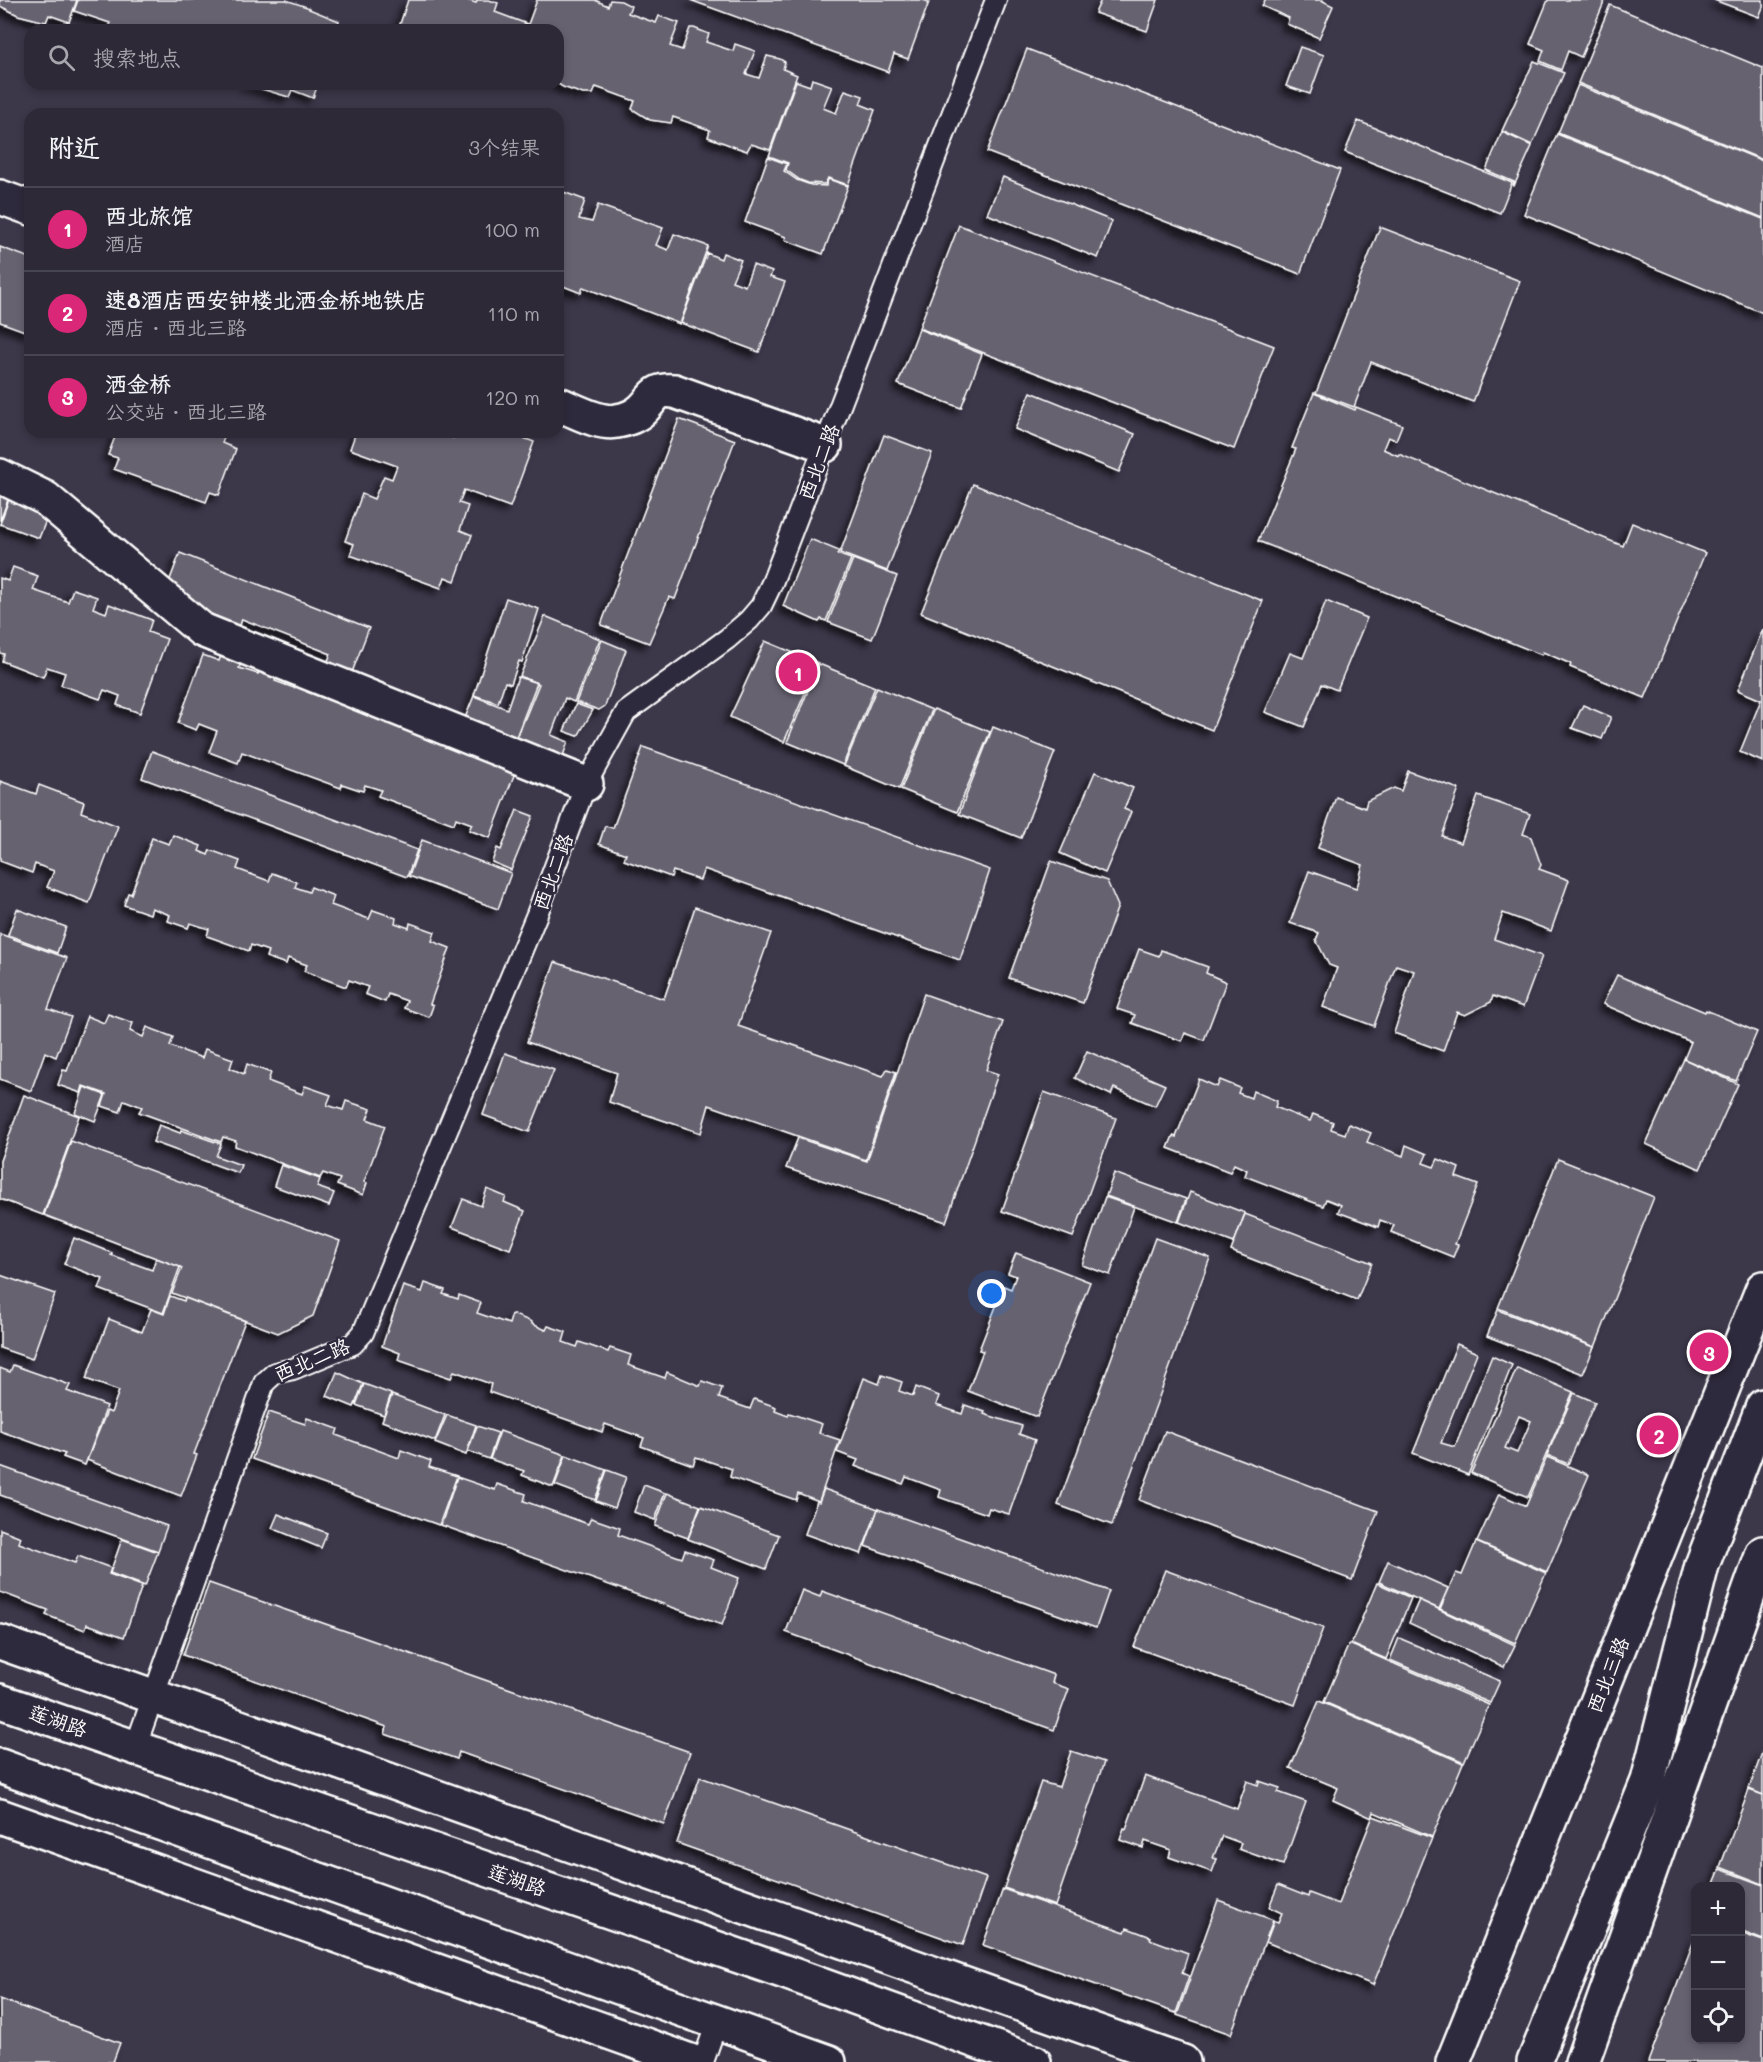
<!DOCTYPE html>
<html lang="zh">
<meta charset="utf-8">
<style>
body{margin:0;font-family:Mali,"LXGW WenKai TC",sans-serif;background:#35313f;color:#f1f3f6}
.controls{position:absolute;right:18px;bottom:18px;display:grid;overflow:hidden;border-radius:12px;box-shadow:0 3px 9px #0003}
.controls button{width:54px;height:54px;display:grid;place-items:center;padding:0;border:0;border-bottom:2px solid #484552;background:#2d2937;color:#f1f3f6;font:30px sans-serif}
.you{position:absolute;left:992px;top:1294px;width:21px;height:21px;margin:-15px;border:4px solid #fff;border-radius:50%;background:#1a73e8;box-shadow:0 0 0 9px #1a73e833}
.badge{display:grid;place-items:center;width:39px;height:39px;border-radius:50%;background:#db2777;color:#fff;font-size:20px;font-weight:700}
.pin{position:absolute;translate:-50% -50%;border:3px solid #fff;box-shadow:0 2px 6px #0006}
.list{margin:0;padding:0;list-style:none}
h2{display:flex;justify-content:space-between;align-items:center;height:78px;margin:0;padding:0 24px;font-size:26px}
h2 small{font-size:20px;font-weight:400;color:#a7a6ad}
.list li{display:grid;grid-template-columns:39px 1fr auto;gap:18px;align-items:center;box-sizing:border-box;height:84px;padding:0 24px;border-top:2px solid #484552}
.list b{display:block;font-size:22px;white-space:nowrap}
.list p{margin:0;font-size:20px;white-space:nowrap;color:#a7a6ad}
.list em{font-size:20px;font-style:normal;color:#a7a6ad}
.icon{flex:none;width:33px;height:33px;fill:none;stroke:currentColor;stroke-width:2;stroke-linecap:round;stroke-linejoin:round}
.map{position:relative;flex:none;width:1763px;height:2062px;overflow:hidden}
.search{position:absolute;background:#2d2937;box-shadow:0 3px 9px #0003;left:24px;top:24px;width:540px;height:66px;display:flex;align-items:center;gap:15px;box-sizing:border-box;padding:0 21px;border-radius:18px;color:#a7a6ad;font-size:22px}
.panel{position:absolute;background:#2d2937;box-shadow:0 3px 9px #0003;left:24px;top:108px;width:540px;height:330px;border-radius:18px}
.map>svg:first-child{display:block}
.building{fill:#666270;stroke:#fff;stroke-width:1.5;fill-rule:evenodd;filter:url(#shadow)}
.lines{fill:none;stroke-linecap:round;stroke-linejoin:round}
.lane-casing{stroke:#fff;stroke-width:24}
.street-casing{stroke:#fff;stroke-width:38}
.secondary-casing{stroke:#fff;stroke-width:38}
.primary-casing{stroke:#fff;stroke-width:38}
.lane{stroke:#2f2a3d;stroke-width:20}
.street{stroke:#2f2a3d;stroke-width:33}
.secondary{stroke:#2f2a3d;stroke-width:33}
.primary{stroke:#2f2a3d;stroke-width:33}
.labels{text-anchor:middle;stroke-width:5;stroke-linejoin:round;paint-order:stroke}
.street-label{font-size:20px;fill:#fff;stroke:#2f2a3d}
</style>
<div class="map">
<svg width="1763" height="2062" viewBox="0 0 1763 2062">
<defs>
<filter id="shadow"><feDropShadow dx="-5.5" dy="5.5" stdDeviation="3" flood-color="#0009"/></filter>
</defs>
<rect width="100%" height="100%" fill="#3c3749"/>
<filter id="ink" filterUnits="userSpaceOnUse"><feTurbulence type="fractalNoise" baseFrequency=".0167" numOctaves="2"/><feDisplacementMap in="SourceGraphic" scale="12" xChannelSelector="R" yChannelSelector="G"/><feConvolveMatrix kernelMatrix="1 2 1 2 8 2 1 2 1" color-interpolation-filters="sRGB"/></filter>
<g filter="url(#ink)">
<g class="building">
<polygon points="0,0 77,0 69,22 49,15 46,22 18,15 0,6"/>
<polygon points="78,0 286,0 310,8 309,9 339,21 337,30 108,30 110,23 74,11"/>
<polygon points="408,0 467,0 476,3 477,0 489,0 498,3 495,12 527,24 524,30 398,30"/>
<polygon points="537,0 595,0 608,6 610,0 621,1 631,6 628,13 656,23 659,16 679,23 670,46 682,50 690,28 694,28 709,34 706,42 733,51 735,44 755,51 746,74 759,78 767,56 780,59 785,62 783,69 797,75 770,150 751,144 747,151 735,147 708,137 710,130 673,117 671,123 650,120 632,109 635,101 596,87 593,94 583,94 563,87 558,84 558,30 526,30"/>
<polygon points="690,0 923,0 929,2 908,59 894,54 888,72"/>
<polygon points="1101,0 1158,0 1147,31 1095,13"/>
<polygon points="1265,0 1323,0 1323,1 1333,6 1319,38 1287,24 1289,18 1262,6"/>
<polygon points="1548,0 1605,0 1581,57 1568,51 1561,70 1540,61 1544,50 1530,44"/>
<polygon points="1714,0 1763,0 1763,7 1759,17"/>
<polygon points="1610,5 1763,68 1763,160 1578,83"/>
<polygon points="1300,47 1324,55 1310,94 1286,86"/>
<polygon points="1027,49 1340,170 1300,274 987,152"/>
<polygon points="1534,61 1564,73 1532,145 1502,131"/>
<polygon points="812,79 832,86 823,108 836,113 845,90 863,96 860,104 875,110 848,185 828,178 825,184 808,183 800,180 786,170 788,163 769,156 796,81 810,86"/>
<polygon points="245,84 318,84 313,98 292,90 289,97"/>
<polygon points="1578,85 1763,161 1763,218 1558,133"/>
<polygon points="1358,121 1512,183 1500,213 1345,152"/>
<polygon points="1502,132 1532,146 1514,186 1513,185 1514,182 1486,170"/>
<polygon points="1557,134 1763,219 1763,313 1524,214"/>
<polygon points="768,157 787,164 784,171 797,180 811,185 826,186 828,179 848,186 823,254 785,240 786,237 745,222"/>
<polygon points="1003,177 1112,221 1098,258 987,214"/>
<polygon points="558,190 585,200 579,219 592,222 598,205 663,228 656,245 668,250 674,234 708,246 680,324 583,287 581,293 558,284"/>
<polygon points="959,225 1274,346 1234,449 919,328"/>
<polygon points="1380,227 1520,281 1473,402 1371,362 1354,407 1316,393"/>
<polygon points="0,247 30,258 30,333 0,322"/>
<polygon points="707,253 721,259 723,253 741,260 732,281 745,286 753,265 772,272 770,277 785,282 759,352 681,323"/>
<polygon points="919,329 982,354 961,408 898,384"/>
<polygon points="1031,392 1135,434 1119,472 1015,429"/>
<polygon points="1314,393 1355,410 1356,407 1402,425 1396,440 1388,437 1383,449 1399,456 1399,454 1623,546 1632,523 1705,553 1645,698 1570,667 1571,664 1543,652 1542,655 1258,541 1296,449 1292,448"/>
<polygon points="679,419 735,440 675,599 669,597 649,643 601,625"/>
<polygon points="117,432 226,432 222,443 236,449 219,495 210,492 206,502 114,469 118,458 108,455"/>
<polygon points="356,432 438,432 453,438 455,432 508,432 534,442 510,507 464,490 459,503 468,506 460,530 472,535 455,581 445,577 441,588 350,555 354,544 345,541 362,494 374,499 384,476 392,479 397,466 350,449"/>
<polygon points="884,435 932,453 887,571 840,553"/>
<polygon points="973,484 1263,601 1212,730 921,613"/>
<polygon points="0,494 9,497 0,521"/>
<polygon points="9,499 49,513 39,538 0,524"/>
<polygon points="810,539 839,551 837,554 851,559 826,621 821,619 819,622 783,606"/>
<polygon points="180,553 369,628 351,675 326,665 331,654 242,619 239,629 192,610 196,602 166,590"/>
<polygon points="853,559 897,576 872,639 828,622"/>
<polygon points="13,567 38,576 33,590 68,602 73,589 97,597 93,608 106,613 109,604 152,620 148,632 167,639 140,713 117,705 120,696 104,690 100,699 61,685 65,673 47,667 43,677 2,661 4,654 0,653 0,578 8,581"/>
<polygon points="506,598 539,609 522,662 519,661 511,684 505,682 498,703 474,695"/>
<polygon points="1326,601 1367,618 1337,690 1322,684 1304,727 1265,712 1290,653 1303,658"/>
<polygon points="545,616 600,639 574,702 565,698 551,735 568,742 561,761 512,750 539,684 520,676"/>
<polygon points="1763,629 1763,762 1740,752 1761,700 1738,690"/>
<polygon points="602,640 626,650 605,706 599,710 576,702"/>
<polygon points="765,641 818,663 784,742 730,717"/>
<polygon points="222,653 242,661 239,668 258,674 261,666 278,672 275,681 294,688 296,682 309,686 307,692 367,714 370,706 387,712 383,721 516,770 490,838 469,830 472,824 456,818 454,824 378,796 381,790 365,785 363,791 342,784 341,788 242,752 238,763 209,752 217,731 199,724 196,730 178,723 203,655 219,661"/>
<polygon points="819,664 875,687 843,765 787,742"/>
<polygon points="518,677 537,683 516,737 465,718 474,696 507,709"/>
<polygon points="877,687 932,710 899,789 844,766"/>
<polygon points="576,704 593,710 578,736 564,731"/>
<polygon points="1583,705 1611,717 1602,739 1572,728"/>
<polygon points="934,709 990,732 957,812 901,789"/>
<polygon points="993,727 1055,752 1021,838 959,814"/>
<polygon points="643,747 990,870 960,960 704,869 700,880 673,871 671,877 624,860 626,854 599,844 605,826 613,828"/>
<polygon points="152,751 417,850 407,877 142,778"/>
<polygon points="1408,771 1459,789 1442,836 1461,843 1478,796 1530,814 1523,834 1531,837 1541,865 1539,869 1569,880 1551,931 1503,913 1494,939 1542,956 1523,1007 1493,996 1491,1002 1465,1015 1457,1012 1443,1051 1394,1033 1414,971 1396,965 1374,1026 1323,1007 1337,968 1329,965 1316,940 1319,933 1290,923 1309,871 1356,888 1358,884 1363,865 1318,848 1336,797 1365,808 1367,801 1394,788 1401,791"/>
<polygon points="1095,772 1133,788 1124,809 1131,812 1105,873 1060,853"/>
<polygon points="0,781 36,794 39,785 84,802 81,812 118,826 89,903 47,887 54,871 35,864 32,873 0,861"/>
<polygon points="517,810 533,816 511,870 492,862 497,848 501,850"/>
<polygon points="173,835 201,846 199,851 208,855 210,850 240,861 237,869 269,881 272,873 297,882 295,887 309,892 311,887 334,896 331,905 369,919 373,910 396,918 395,923 409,928 410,923 435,932 432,941 450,948 430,1004 433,1006 429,1017 404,1008 407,1001 388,994 385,1002 365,994 368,987 349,980 346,987 304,971 307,965 288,958 286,964 266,957 268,951 251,945 249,951 207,936 209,929 190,923 188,928 168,921 170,915 152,908 150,914 124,905 128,893 131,894 152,838 169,844"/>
<polygon points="422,840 511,873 498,909 409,876"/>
<polygon points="1051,861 1107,881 1118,906 1083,1003 1009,978"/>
<polygon points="695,907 771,933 738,1026 883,1076 887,1069 896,1072 866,1160 709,1105 701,1133 609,1102 617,1073 527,1042 555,962 664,999"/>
<polygon points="17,909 66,927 57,953 8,935"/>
<polygon points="0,934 67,958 48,1009 71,1017 56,1057 45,1052 31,1091 0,1079"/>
<polygon points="1139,949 1159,956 1161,950 1208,967 1206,973 1226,982 1204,1040 1185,1033 1182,1041 1132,1023 1135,1015 1117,1009"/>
<polygon points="1617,975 1705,1012 1706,1010 1757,1032 1736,1081 1684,1059 1691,1042 1603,1004"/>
<polygon points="924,994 1003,1022 986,1070 998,1074 946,1222 786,1168 798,1138 867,1161"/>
<polygon points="108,1014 133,1023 130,1031 143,1037 147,1027 173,1037 170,1046 202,1058 205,1049 233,1059 230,1068 244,1074 247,1064 271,1073 268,1081 302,1094 305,1086 331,1095 327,1105 343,1110 346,1101 371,1109 367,1119 385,1126 364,1182 367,1183 363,1195 337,1185 340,1179 323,1173 320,1178 235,1146 236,1141 223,1137 221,1142 139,1112 142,1107 124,1100 120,1112 102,1106 106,1094 83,1086 81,1093 58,1085 63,1070 67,1071 87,1016 104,1023"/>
<polygon points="1087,1051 1165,1085 1155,1106 1114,1088 1111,1095 1075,1078"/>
<polygon points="505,1053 554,1070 529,1132 483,1115"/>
<polygon points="1684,1059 1738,1084 1700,1169 1646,1144"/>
<polygon points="1199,1079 1217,1087 1220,1080 1240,1088 1238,1093 1251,1098 1253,1091 1277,1101 1275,1107 1310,1121 1313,1114 1333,1122 1331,1129 1345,1134 1349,1124 1371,1133 1367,1142 1403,1156 1406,1145 1427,1154 1423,1163 1434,1167 1438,1159 1459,1168 1456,1177 1478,1185 1455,1244 1458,1245 1453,1257 1391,1232 1394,1225 1380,1220 1378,1227 1338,1212 1341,1205 1326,1199 1323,1206 1245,1176 1247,1170 1234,1164 1230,1172 1168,1148 1173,1136 1176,1137"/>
<polygon points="84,1087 105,1095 95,1121 75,1113"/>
<polygon points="1044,1092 1116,1118 1073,1237 1002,1211"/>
<polygon points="24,1095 79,1116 43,1215 0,1199 0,1161"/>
<polygon points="159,1125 180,1133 181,1130 221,1144 216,1156 241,1165 238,1173 153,1142"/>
<polygon points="71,1141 340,1241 313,1316 278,1333 172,1293 182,1268 44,1215"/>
<polygon points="1558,1159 1654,1197 1595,1347 1498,1308"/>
<polygon points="281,1165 320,1179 317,1187 334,1193 329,1206 274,1186"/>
<polygon points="1114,1173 1186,1199 1178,1222 1106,1196"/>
<polygon points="487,1189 506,1197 504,1202 525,1211 510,1249 452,1227 463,1199 481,1206"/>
<polygon points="1190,1192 1245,1213 1234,1243 1179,1222"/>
<polygon points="1105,1197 1134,1207 1110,1275 1082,1265"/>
<polygon points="1245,1214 1372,1263 1357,1300 1231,1251"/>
<polygon points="74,1238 112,1253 111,1255 152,1270 156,1258 180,1267 163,1313 99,1289 103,1279 64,1264"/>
<polygon points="1155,1238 1210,1258 1112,1525 1058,1505"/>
<polygon points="1016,1253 1090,1282 1037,1417 968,1391 983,1351 979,1350 1004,1286 1011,1289 1016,1276 1008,1273"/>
<polygon points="0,1275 55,1294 32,1359 0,1348"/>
<polygon points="425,1283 445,1290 443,1294 458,1299 459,1295 481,1303 477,1313 509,1324 512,1314 532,1322 532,1324 546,1330 548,1326 566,1332 563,1342 577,1347 579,1342 608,1352 610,1348 631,1355 628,1365 665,1378 667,1372 700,1386 702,1381 722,1388 719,1398 750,1409 754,1399 776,1407 775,1411 788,1416 789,1413 822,1424 819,1433 840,1440 819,1501 798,1493 796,1500 730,1477 732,1469 696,1457 693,1465 641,1446 644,1438 605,1424 602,1432 489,1392 491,1384 454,1371 451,1378 398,1360 400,1353 382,1346 403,1286 422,1292"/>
<polygon points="170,1296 184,1301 185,1298 245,1321 194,1454 197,1455 181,1496 87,1460 107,1411 111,1413 119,1391 86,1379 109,1319 142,1332 151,1309 164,1314"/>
<polygon points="1498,1310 1594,1347 1583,1374 1487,1336"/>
<polygon points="1457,1344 1477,1353 1441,1443 1455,1447 1492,1356 1512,1365 1468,1475 1413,1453"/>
<polygon points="13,1365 70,1385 67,1391 107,1406 85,1465 63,1457 65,1454 0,1431 0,1368 10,1372"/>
<path d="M1517,1368L1573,1392L1528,1497L1471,1473ZM1519,1416L1531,1421L1517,1453L1505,1448Z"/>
<polygon points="337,1372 363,1384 354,1407 327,1396"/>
<polygon points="882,1375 902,1382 899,1391 913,1396 916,1387 939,1396 936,1405 962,1414 965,1405 985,1412 984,1414 1022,1426 1019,1434 1035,1440 1009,1514 989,1508 987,1514 939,1497 941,1490 906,1477 903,1484 855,1466 858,1460 837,1452 864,1378 879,1384"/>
<polygon points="364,1384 391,1394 384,1415 356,1405"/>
<polygon points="1574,1393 1595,1402 1568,1464 1547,1455"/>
<polygon points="392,1395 445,1415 435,1441 382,1421"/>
<polygon points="269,1412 305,1424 307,1418 338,1429 336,1435 399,1458 401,1450 431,1461 429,1467 457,1476 439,1525 252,1459"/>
<polygon points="447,1415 476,1425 466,1455 435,1443"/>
<polygon points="477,1426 498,1433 489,1459 468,1451"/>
<polygon points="500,1431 565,1455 553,1487 522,1475 524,1471 490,1459"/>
<polygon points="1165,1431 1378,1511 1352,1580 1139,1500"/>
<polygon points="566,1455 606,1470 595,1500 555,1485"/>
<polygon points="1547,1457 1589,1475 1547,1572 1477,1542 1499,1494 1526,1506"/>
<polygon points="0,1466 167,1526 158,1551 0,1495"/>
<polygon points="607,1470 626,1477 615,1508 596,1501"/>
<polygon points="457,1477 495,1490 497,1484 526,1494 524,1501 588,1524 591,1518 620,1528 618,1535 682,1558 685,1550 714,1560 711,1567 739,1578 722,1625 441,1525"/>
<polygon points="644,1485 665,1493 655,1520 634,1512"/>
<polygon points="824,1489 878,1509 861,1554 805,1534 817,1501 819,1502"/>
<polygon points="667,1493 700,1506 688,1538 655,1526"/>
<polygon points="701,1506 779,1535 766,1569 688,1539"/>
<polygon points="878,1509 1109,1591 1096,1628 865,1546"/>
<polygon points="278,1514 327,1533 321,1548 272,1528"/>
<polygon points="0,1529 21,1537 19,1543 75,1563 78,1556 111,1568 109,1574 142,1586 124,1637 87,1624 85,1630 46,1615 48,1610 0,1592"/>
<polygon points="122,1539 158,1552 145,1586 110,1573"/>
<polygon points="1476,1542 1546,1573 1515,1643 1440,1609 1456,1573 1462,1575"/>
<polygon points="1388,1561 1448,1588 1439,1609 1379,1582"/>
<polygon points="1165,1570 1323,1628 1295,1705 1134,1647"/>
<polygon points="209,1583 690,1752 664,1824 459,1752 457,1759 385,1734 387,1727 183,1655"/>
<polygon points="1377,1583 1411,1598 1386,1659 1351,1644"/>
<polygon points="802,1590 820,1597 822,1591 1054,1675 1052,1683 1069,1689 1054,1730 786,1632"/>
<polygon points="1419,1600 1515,1645 1504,1667 1409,1623"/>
<polygon points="1399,1638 1500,1681 1490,1703 1390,1660"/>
<polygon points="1349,1644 1489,1705 1464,1762 1324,1702"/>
<polygon points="1319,1701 1463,1763 1432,1837 1374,1812 1372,1818 1333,1800 1338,1788 1290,1768"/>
<polygon points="1763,1750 1763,1795 1749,1789"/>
<polygon points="1071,1751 1104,1762 1055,1906 1004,1888 1041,1782 1059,1787"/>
<polygon points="1145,1776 1237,1809 1247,1781 1258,1785 1259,1781 1280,1788 1278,1792 1306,1802 1283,1865 1239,1849 1241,1843 1222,1836 1213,1858 1217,1859 1212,1872 1169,1857 1171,1850 1145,1841 1143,1848 1120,1840 1124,1828 1126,1829"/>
<polygon points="700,1777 986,1878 963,1945 677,1843"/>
<polygon points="1749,1790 1763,1795 1763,1884 1720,1867"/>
<polygon points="1373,1816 1432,1838 1373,1985 1266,1942 1274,1921 1278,1922 1282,1913 1269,1907 1278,1885 1308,1897 1309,1893 1338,1904"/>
<polygon points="1720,1869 1763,1885 1763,1940 1740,1931 1740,1886 1713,1886"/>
<polygon points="1003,1889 1125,1932 1127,1928 1151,1937 1150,1939 1188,1953 1182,1973 1189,1976 1176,2013 983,1945"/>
<polygon points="1218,1900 1273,1920 1231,2034 1177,2015"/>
<polygon points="1740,1933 1763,1941 1763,2062 1648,2062 1696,1935 1696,2040 1740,2040"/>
<polygon points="0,1999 120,2043 113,2062 0,2062"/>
</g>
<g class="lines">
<defs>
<g id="lane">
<polyline points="135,1748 264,1383 275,1373 293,1369 353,1344 363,1333 537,914 586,784 626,712 727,639 749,620 761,606 772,583 996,0"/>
<polyline points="703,2062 717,2022"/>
</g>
<g id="street">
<polyline points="0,197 30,208"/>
<path d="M558,404C575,410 599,425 617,421C626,420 637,415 643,409C655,397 654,389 674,391L825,445"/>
<polyline points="0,476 45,498 202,630 586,784"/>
<polyline points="0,1642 1183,2062"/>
<polyline points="0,1816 693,2062"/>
<polyline points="1582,2062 1763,1553"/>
</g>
<g id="secondary">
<polyline points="1453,2062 1763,1288"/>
<polyline points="1534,2062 1648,1781 1702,1565 1763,1406"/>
</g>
<g id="primary">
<polyline points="0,1701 785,1972 1034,2062"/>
<polyline points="0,1766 829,2062"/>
</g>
</defs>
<use href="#lane" class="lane-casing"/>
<use href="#street" class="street-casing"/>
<use href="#secondary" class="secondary-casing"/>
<use href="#primary" class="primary-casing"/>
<use href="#lane" class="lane"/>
<use href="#street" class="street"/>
<use href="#secondary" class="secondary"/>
<use href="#primary" class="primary"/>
</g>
</g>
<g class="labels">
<g class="street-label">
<text transform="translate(819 462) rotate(-69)" y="7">西北二路</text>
<text transform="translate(553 872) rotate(-70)" y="7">西北二路</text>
<text transform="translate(312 1360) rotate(-23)" y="7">西北二路</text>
<text transform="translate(1608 1675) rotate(-68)" y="7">西北三路</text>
<text transform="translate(58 1721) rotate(19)" y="7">莲湖路</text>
<text transform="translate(517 1880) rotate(19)" y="7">莲湖路</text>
</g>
</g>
</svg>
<div class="controls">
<button>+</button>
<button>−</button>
<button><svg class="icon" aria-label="locate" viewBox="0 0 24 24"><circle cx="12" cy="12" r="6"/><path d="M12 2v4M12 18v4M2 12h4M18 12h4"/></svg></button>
</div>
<div class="you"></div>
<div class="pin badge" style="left:798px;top:672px">1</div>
<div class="pin badge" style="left:1659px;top:1435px">2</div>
<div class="pin badge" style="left:1709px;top:1352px">3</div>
<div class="search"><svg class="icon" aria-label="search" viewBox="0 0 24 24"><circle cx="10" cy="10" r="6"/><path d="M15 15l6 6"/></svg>搜索地点</div>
<section class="panel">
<h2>附近<small>3个结果</small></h2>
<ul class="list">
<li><span class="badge">1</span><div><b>西北旅馆</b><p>酒店</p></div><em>100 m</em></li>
<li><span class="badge">2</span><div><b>速8酒店西安钟楼北洒金桥地铁店</b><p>酒店 · 西北三路</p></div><em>110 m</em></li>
<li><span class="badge">3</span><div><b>洒金桥</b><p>公交站 · 西北三路</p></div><em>120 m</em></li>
</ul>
</section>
</div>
